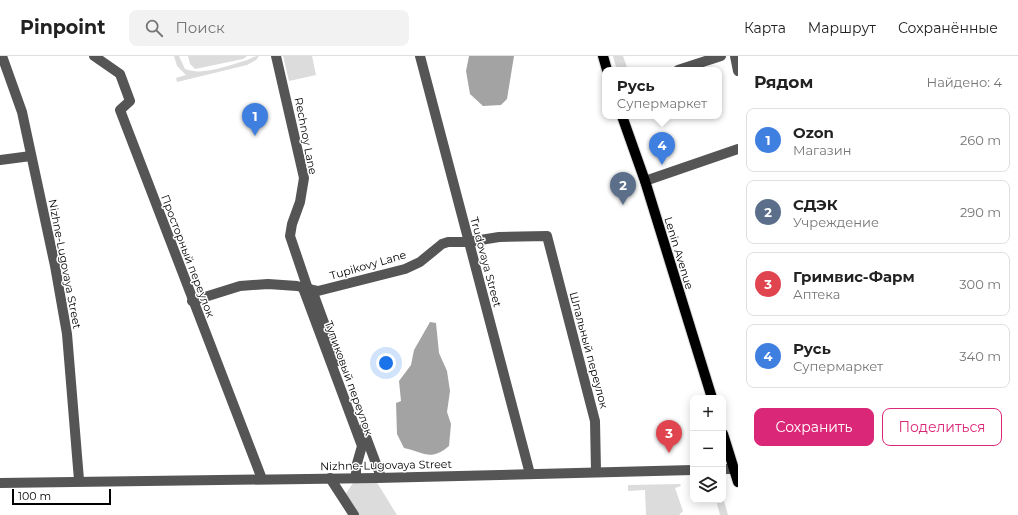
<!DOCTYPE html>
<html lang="ru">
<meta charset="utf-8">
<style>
body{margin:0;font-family:Montserrat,sans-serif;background:#f2f2f2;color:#222}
.controls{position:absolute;right:12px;bottom:12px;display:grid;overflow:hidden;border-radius:8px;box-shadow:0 2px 10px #0003}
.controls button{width:36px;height:36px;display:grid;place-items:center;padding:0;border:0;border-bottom:1px solid #e0e0e0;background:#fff;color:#222;font:20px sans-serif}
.scale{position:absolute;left:12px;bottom:10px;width:99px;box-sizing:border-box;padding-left:4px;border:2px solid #000;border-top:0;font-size:11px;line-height:14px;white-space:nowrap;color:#000;-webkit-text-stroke:3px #fff;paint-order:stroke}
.you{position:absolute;left:386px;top:307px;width:14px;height:14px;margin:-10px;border:3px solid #fff;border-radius:50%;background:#1a73e8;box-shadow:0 0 0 6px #1a73e833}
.badge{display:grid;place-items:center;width:26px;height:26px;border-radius:50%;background:#db2777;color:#fff;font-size:13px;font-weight:700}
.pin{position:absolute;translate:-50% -33px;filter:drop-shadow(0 1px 2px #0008)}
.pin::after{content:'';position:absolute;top:21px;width:14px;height:12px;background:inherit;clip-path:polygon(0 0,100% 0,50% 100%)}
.popup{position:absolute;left:602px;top:11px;width:120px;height:52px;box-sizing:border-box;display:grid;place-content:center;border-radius:8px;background:#fff;filter:drop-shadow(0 1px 3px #0005);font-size:13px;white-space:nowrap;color:#767676}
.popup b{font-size:15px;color:#222}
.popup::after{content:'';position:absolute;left:50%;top:100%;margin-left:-8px;border:8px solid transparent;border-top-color:#fff}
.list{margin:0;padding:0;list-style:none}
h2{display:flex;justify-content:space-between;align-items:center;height:52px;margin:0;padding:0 16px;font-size:17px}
h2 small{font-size:13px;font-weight:400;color:#767676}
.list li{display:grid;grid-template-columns:26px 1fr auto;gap:12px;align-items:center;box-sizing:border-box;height:64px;margin:0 8px 8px;padding:0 8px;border:1px solid #e0e0e0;border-radius:8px}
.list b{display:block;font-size:15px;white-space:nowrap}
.list p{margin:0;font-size:13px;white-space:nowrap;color:#767676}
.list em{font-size:13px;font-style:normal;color:#767676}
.actions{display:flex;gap:8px;padding:12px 16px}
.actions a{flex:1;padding:9px 0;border:1px solid #db2777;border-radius:8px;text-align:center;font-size:14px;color:#db2777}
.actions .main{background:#db2777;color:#fff}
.icon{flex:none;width:22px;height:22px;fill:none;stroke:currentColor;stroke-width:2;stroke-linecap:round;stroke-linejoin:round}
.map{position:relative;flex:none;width:738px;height:459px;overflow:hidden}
header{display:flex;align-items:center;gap:24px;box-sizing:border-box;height:56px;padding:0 20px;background:#fff;border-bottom:1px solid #e0e0e0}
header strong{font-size:19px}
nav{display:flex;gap:22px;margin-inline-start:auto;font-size:14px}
.search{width:280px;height:36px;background:#f2f2f2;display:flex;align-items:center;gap:10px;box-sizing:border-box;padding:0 14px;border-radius:8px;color:#767676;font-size:15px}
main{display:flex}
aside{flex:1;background:#fff}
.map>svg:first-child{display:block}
.green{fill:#dcdcdc}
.water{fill:#a3a3a3}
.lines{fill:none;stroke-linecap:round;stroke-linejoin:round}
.major-casing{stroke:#dbdbdb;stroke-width:12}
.minor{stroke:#555;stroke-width:10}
.major{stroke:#000;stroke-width:10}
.labels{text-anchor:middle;stroke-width:3;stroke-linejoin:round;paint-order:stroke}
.street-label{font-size:11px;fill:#000;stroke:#fff}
</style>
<header>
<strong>Pinpoint</strong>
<div class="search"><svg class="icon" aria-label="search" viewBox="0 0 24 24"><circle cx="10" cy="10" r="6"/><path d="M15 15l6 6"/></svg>Поиск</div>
<nav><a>Карта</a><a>Маршрут</a><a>Сохранённые</a></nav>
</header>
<main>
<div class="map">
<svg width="738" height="459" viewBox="0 0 738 459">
<rect width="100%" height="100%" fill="#fff"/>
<g class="green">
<path d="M174,0H179L185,13C202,20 227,10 244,5C250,4 252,0 259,0L256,4L247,9L177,26L176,22L186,19L177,10Z"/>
<polygon points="188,0 247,0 243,3 195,13 190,8"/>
<polygon points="283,0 312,0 316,19 289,25"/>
<polygon points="613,0 623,0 628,14 617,14"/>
<polygon points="376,425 397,459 358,459 345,439 353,427"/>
<polygon points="680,428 681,430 675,432 683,455 679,459 646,459 645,434 628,435 628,429"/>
<polygon points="723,441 728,459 720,459 716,444 723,444"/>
</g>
<g class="water">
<polygon points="469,0 514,0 507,43 501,49 483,50 470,38 466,15"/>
<path d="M430,266L436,267L439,297L447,315L450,335L447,356L451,368L449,390C430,406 424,396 404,392L397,378L396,347L401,345L399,325L411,309L414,294Z"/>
</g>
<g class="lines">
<defs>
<g id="major">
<polyline points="603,0 607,14"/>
<polyline points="622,60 645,125 712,342"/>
<polyline points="723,378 738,426"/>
</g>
</defs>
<use href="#major" class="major-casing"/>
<g class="minor">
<polyline points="2,0 22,56 55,210 67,278 79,424"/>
<polyline points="94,0 120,18 130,45 120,54 262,423"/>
<polyline points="276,0 304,122 300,146 292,168 290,180 308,233"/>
<polyline points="420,0 530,418"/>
<polyline points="735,0 738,15"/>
<polyline points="678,14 721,0"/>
<polyline points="0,104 31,100"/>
<polyline points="645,125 738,93"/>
<polyline points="303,232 362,390 356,411 356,422"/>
<polyline points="312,234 338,305"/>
<polyline points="192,245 240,230 268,228 297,230 318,235 405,213 420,206 442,188 448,186 468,186 499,181 547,180 595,365 596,415"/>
<polyline points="363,373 381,421"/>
<polyline points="723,413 734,413"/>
<polyline points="330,422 354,459"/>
<polyline points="0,427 377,422 693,414"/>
</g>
<use href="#major" class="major"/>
</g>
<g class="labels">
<g class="street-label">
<text transform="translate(306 80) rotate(79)" y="4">Rechnoy Lane</text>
<text transform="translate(679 197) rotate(73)" y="4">Lenin Avenue</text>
<text transform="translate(188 200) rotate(69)" y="4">Просторный переулок</text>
<text transform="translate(486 206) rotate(75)" y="4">Trudovaya Street</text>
<text transform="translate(65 208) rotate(79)" y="4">Nizhne-Lugovaya Street</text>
<text transform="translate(368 209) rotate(-16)" y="4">Tupikovy Lane</text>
<text transform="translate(589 294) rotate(75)" y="4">Шпальный переулок</text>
<text transform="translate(349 322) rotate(70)" y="4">Тупиковый переулок</text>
<text transform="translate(386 409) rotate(-1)" y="4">Nizhne-Lugovaya Street</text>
</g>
</g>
</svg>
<div class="controls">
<button>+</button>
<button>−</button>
<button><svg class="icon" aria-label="layers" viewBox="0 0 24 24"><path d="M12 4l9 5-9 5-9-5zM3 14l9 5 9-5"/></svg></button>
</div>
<div class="scale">100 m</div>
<div class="you"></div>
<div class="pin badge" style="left:255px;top:80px;background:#3f7fe0">1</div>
<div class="pin badge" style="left:623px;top:149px;background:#5c6f8a">2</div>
<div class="pin badge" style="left:669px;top:397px;background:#e0444e">3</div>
<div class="pin badge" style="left:662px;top:109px;background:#3f7fe0">4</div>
<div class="popup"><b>Русь</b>Супермаркет</div>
</div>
<aside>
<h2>Рядом<small>Найдено: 4</small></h2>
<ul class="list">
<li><span class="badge" style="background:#3f7fe0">1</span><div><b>Ozon</b><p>Магазин</p></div><em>260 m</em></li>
<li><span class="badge" style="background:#5c6f8a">2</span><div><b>СДЭК</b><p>Учреждение</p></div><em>290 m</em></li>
<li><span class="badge" style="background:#e0444e">3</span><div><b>Гримвис-Фарм</b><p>Аптека</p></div><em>300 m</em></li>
<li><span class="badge" style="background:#3f7fe0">4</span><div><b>Русь</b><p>Супермаркет</p></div><em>340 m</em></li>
</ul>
<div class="actions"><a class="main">Сохранить</a><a>Поделиться</a></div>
</aside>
</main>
